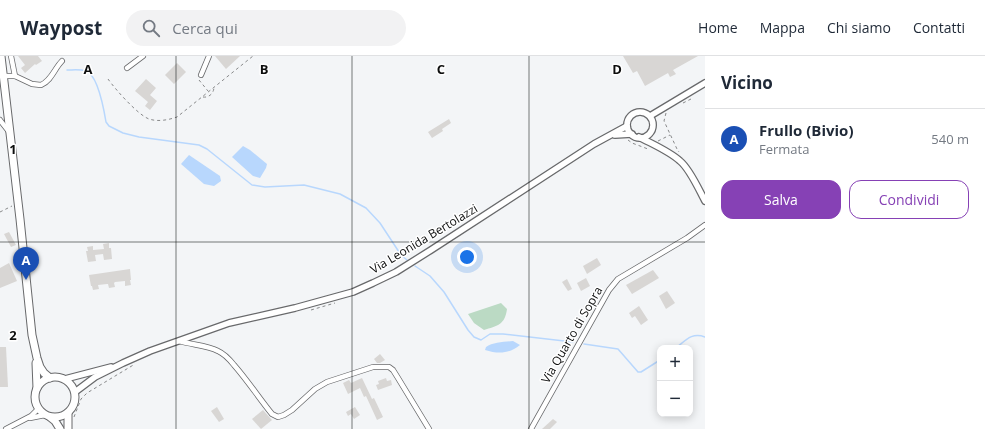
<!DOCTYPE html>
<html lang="it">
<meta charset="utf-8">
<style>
body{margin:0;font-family:"Open Sans",sans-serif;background:#f2f2f3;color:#1f2937}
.controls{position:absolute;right:12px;bottom:12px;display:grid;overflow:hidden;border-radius:8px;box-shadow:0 2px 10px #0003}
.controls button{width:36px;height:36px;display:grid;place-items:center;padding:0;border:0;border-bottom:1px solid #e0e1e3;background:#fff;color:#1f2937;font:20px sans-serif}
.you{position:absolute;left:467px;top:201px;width:14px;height:14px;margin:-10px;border:3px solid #fff;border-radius:50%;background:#1a73e8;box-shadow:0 0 0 6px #1a73e833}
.badge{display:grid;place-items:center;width:26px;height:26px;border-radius:50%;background:#8641b5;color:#fff;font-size:13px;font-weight:700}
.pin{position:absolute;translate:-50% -33px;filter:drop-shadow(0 1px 2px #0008)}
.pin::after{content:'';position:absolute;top:21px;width:14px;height:12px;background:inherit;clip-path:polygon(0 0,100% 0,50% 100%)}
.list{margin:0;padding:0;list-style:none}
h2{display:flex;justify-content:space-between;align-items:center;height:52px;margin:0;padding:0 16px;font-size:17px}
h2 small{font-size:13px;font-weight:400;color:#747a83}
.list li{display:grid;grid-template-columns:26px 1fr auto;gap:12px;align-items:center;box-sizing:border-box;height:60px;padding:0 16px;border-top:1px solid #e0e1e3}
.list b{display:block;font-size:15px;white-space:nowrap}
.list p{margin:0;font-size:13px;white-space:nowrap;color:#747a83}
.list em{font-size:13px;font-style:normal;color:#747a83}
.actions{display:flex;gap:8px;padding:12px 16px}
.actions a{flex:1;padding:9px 0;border:1px solid #8641b5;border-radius:12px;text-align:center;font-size:14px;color:#8641b5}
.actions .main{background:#8641b5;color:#fff}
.icon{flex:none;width:22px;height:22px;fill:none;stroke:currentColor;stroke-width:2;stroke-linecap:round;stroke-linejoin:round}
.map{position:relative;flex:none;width:705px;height:373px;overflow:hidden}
header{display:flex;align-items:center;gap:24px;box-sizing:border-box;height:56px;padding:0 20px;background:#fff;border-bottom:1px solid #e0e1e3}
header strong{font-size:19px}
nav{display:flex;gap:22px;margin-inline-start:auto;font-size:14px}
.search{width:280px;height:36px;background:#f2f2f3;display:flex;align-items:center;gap:10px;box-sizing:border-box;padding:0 14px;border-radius:22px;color:#747a83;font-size:15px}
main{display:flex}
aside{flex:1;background:#fff}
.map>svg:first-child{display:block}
.green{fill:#bbdac4}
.water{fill:#b8d7fd}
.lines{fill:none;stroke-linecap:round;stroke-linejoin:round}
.stream{stroke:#b8d7fd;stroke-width:1.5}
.building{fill:#d8d6d4}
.minor-casing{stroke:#68696b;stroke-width:6}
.tertiary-casing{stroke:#68696b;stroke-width:8}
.primary-casing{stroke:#68696b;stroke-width:9}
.path{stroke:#88898a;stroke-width:1;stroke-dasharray:3 3;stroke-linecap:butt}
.minor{stroke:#fff;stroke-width:4.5}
.tertiary{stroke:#fff;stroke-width:5.5}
.primary{stroke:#fff;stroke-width:7}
.grid{fill:none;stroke:#0d0e0e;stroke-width:1;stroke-opacity:0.55}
.labels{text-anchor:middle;stroke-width:3;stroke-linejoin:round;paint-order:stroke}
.street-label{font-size:12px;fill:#0d0e0e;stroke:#fff}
.grid-label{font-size:13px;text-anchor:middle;font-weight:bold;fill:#0d0e0e;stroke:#fff;stroke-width:3;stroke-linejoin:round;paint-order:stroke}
</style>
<header>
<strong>Waypost</strong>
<div class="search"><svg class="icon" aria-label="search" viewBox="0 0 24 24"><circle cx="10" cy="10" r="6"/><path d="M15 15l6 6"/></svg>Cerca qui</div>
<nav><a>Home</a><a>Mappa</a><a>Chi siamo</a><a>Contatti</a></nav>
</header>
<main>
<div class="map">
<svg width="705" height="373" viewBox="0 0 705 373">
<rect width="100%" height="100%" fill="#f3f5f7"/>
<path class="green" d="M501,247L507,253C505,269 497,270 484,274L474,267L468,258Z"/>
<g class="water">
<polygon points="243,90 250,94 267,108 266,112 260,122 253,120 232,101"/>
<polygon points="189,99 220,120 221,125 214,130 204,128 181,108"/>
<path d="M513,285L520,289C509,298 498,298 485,294L486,291C493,286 504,286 513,285Z"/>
</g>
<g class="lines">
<g class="stream">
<path d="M67,14C73,14 80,13 86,15C98,19 104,54 106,66L109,70L123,77L139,81L199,89L207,93L252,129L265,131L304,129L340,138L366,152L380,167L401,199L407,204"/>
<polyline points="415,210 430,220 444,236 468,274 474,281 481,284 490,278 503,278 573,286"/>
<polyline points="584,288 618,293 638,316 641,316 660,304"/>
<path d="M676,292C686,284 692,276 705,281"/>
</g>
</g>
<g class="building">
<polygon points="18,0 38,0 42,5 36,9 35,8 25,17 21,12 25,9"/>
<polygon points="215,0 240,0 226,13"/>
<polygon points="623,0 698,0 673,14 676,18 670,21 668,17 645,30 637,15 633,17"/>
<polygon points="177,7 186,16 174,28 165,19"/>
<polygon points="146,23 156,32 150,39 157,45 150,54 145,50 148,46 135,35"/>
<polygon points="449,63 451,67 442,73 443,75 432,82 428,76"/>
<polygon points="9,176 16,189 11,191 4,178"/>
<polygon points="109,187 109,192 111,192 112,203 104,204 103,198 95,199 96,205 88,206 86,195 88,195 87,191 93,190 93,194 104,193 103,188"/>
<polygon points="597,202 601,209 587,218 583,210"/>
<polygon points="9,207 17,225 0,232 0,212"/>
<polygon points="130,213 131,224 130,224 131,229 125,230 125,225 115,226 114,227 115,231 109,232 108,228 107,228 98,229 99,233 93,234 92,230 91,230 89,219"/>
<polygon points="653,214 659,222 632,238 626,229"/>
<polygon points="586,222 590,230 581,235 577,227"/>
<polygon points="567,223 572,233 568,235 562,226"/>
<polygon points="667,235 675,247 666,253 659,240"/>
<polygon points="639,250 648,264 641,269 635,260 632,262 629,257"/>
<polygon points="0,291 6,291 8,331 0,331"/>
<polygon points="380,298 385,304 380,307 377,307 374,303"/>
<polygon points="362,322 372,343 374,342 383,361 377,364 366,340 364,341 360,332 348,338 343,327 349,324 351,327"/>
<polygon points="386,322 387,325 391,324 392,329 378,334 376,329 379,328 378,325"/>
<polygon points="217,351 224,363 219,366 211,355"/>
<polygon points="355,351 360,359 354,363 351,358 348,360 346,356"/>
<polygon points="263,354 272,364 261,373 252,363"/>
<polygon points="553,363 557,366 550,373 542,373"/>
</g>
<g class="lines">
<defs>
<g id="minor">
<polyline points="11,0 15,20"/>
<polyline points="127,12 143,0"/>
<polyline points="201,19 209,0"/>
<path d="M4,20H15L32,28L41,29C52,24 54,13 62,5"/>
<polyline points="0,64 10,77"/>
<path d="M179,285C192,289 207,289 218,295C225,298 230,304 234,309C248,325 259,342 272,358L278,361L284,359L292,354L315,333L327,326L373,311H389L393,314L398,322L429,373"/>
<polyline points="30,362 45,359"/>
<polyline points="6,373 31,360 38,353"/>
<polyline points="531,373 609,234 618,223 687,182 705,169"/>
</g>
<g id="tertiary">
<circle cx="640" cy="69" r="13"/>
<polyline points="650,60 705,27"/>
<polyline points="615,79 632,78"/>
<path d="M639,81C652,88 669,95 680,105C690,113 699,134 705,145"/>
<polyline points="65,323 111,311"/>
<polyline points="75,336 95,321 123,307 150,295 229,267 295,252 353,236 373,227 396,216 431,194 594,88 627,70"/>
</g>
<g id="primary">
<polyline points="1,0 20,163 32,279 37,302 40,311 44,317 50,322"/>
<polyline points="36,307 37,332"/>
<circle cx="55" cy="341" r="20"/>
<polyline points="50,361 55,365 60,373"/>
<polyline points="68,373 68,357"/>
</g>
</defs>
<use href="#minor" class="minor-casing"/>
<use href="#tertiary" class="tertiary-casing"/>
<use href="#primary" class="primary-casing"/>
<g class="path">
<path d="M108,23C115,33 138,59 149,63C158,66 168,64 177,61L253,0"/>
<polyline points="199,24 208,35"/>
<path d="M203,41C209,42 214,37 214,31"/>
<polyline points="683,47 691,43"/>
<polyline points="666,57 664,65 677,93 679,96"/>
<polyline points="628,84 632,87 648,93"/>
<polyline points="658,85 670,79"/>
<polyline points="0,156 12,150"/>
<polyline points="311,254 335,247"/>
<polyline points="74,361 81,343 87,337 135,308"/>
</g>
<use href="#minor" class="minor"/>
<use href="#tertiary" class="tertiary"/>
<use href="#primary" class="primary"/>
</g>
<path class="grid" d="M176,0V373M352,0V373M529,0V373M0,186H705"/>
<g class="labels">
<g class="street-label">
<text transform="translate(424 183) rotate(-31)" y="4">Via Leonida Bertolazzi</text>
<text transform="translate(572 279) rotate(-60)" y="4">Via Quarto di Sopra</text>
</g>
</g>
<g class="grid-label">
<text x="88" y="18">A</text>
<text x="264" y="18">B</text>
<text x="441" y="18">C</text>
<text x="617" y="18">D</text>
<text x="13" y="98">1</text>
<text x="13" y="284">2</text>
</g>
</svg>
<div class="controls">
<button>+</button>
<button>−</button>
</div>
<div class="you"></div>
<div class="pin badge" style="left:26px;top:224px;background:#1a4fb4">A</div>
</div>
<aside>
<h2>Vicino<small></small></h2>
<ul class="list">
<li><span class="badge" style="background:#1a4fb4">A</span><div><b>Frullo (Bivio)</b><p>Fermata</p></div><em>540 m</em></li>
</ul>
<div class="actions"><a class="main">Salva</a><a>Condividi</a></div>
</aside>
</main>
